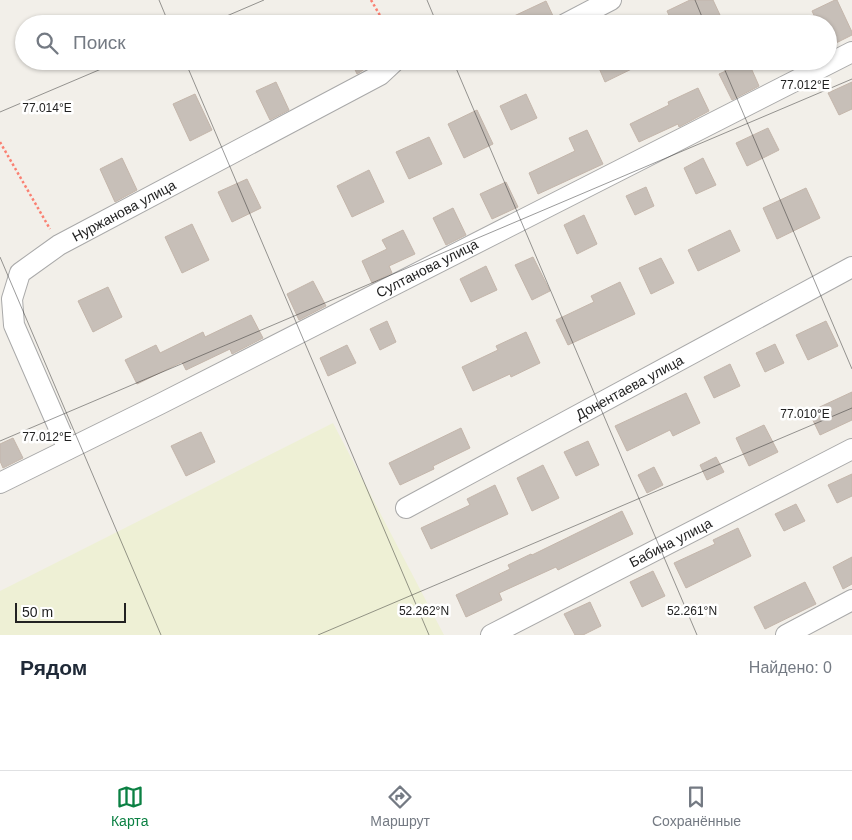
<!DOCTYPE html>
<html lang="ru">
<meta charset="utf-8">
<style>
body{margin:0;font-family:Helvetica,sans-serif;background:#f2f2f3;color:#1f2937}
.scale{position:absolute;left:15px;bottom:12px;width:111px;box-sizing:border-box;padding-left:5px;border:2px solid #222;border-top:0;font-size:14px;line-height:18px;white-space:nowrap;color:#222;-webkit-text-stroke:4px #fff;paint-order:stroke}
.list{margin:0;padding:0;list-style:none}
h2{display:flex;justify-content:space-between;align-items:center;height:65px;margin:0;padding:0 20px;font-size:21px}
h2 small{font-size:16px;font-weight:400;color:#747a83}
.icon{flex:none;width:28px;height:28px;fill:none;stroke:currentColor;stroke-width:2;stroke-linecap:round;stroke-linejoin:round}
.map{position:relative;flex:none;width:852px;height:635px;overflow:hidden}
.search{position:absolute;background:#fff;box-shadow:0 1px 4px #0004;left:15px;right:15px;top:15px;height:55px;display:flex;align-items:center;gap:12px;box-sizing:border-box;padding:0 18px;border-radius:28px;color:#747a83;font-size:19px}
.sheet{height:135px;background:#fff}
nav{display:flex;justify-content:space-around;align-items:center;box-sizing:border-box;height:70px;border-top:1px solid #e0e1e3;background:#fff;font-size:14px;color:#747a83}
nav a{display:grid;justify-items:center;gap:2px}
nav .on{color:#0b8043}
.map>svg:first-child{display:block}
.farmland{fill:#eef0d5}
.building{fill:#c7bfb8;stroke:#c4b6ab}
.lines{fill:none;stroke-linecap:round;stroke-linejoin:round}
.minor-casing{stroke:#a9a9a9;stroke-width:22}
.path{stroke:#fa8072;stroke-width:2.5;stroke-dasharray:2.5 2.5;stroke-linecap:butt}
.minor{stroke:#fff;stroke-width:20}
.ticks{fill:none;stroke:#222;stroke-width:1;stroke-opacity:0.45}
.labels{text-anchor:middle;stroke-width:5;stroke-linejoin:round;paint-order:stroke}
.street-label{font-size:14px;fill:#222;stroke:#fff}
.ticks-label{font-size:12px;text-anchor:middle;fill:#222;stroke:#fff;stroke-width:5;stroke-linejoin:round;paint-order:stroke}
</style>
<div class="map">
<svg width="852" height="635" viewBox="0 0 852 635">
<rect width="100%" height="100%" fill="#f2efe9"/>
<polygon class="farmland" points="333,423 444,635 0,635 0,591"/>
<g class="building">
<polygon points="690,0 713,0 720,15 702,24 673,24 667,11"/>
<polygon points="835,0 837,0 852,32 852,35 828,47 828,24 818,24 812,11"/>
<polygon points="546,1 554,18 541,24 497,24"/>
<polygon points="351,61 377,61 357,74"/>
<polygon points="596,61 648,61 605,82"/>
<polygon points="748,61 759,86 732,100 719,74"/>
<polygon points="276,82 289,110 270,120 256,91"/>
<polygon points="852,82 852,109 839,115 828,93"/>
<polygon points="698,88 709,111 679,127 678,124 639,142 630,124 669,105 668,102"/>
<polygon points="195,94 212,130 190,141 173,104"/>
<polygon points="526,94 537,118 511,130 500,106"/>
<polygon points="477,110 493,144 464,158 448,124"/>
<polygon points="768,128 779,150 747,166 736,143"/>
<polygon points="587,130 603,164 538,194 529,173 575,151 569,138"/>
<polygon points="429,137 442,164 409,179 396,152"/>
<polygon points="122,158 137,190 115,202 100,169"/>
<polygon points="703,158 716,185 696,194 684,168"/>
<polygon points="369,170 384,202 352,217 337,186"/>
<polygon points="247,179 261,208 232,222 218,192"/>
<polygon points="506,182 518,207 492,219 480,194"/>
<polygon points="646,187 654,206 635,215 626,196"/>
<polygon points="806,188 820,218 777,239 763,208"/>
<polygon points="453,208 466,235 446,245 433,218"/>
<polygon points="584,215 597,244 577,254 564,225"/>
<polygon points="192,224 209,260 182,273 165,237"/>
<polygon points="403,230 415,254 389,266 392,273 372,283 362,261 387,249 382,240"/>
<polygon points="730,230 740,251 698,271 688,250"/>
<polygon points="533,257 550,291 532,300 515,265"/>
<polygon points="661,258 674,283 651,294 639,268"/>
<polygon points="486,266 497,290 471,302 460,279"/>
<polygon points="313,281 326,306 299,320 287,294"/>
<polygon points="620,282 635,314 568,345 556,320 594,302 591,296"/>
<polygon points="108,287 122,317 93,332 78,301"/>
<polygon points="251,315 263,338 232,354 230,349 186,370 182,362 137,384 125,360 156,345 160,353 203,332 205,337"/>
<polygon points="387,321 396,342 380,350 370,329"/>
<polygon points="826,321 838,346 808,360 796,335"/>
<polygon points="526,332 540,363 511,377 510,374 473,391 462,367 498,350 496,346"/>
<polygon points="775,344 784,363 765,372 756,353"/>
<polygon points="347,345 356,363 328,376 320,358"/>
<polygon points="730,364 740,386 714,398 704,377"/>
<polygon points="852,392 852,420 820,435 809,412"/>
<polygon points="686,393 700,423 673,436 670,430 627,451 615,426"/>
<polygon points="764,425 778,452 749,466 736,438"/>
<polygon points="461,428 470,448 433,466 434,469 400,485 389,463"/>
<polygon points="201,432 215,462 186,476 171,446"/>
<polygon points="13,438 23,458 3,468 0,461 0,444"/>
<polygon points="588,441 599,465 576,476 564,452"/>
<polygon points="716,457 724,472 707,480 700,465"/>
<polygon points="543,465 559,498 532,511 517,478"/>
<polygon points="654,467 663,485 647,493 638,475"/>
<polygon points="852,474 852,496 837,503 828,485"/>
<polygon points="495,485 508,514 431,549 421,528 470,505 467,499"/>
<polygon points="796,504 805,521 784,531 775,514"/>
<polygon points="622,511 633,534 558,570 556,567 499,593 502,600 466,617 456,595 510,569 508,565 531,554 532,555"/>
<polygon points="738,528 751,556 686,588 674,563 715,544 713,540"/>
<polygon points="852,557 852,584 843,589 833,567"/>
<polygon points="653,571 665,596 642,607 630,582"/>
<polygon points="805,582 816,604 765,629 754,607"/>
<polygon points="590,602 601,626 583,635 575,635 564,614"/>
</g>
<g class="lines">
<defs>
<g id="minor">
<polyline points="565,24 611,0"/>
<path id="s1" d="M68,449L14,325L12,299L20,273L59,245L380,75L395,61"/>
<path id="s2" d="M0,483L160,404L852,52"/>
<path id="s3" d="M406,508L852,267"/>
<path id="s4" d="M491,635L852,449"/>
<polyline points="786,635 852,600"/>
</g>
</defs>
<use href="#minor" class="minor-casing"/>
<g class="path">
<polyline points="371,0 385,24"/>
<polyline points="0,142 50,229"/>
</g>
<use href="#minor" class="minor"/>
</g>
<path class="ticks" d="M159,0L169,24M427,0L437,24M695,0L705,24M208,24L264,0M185,61L429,635M453,61L697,635M721,61L852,369M0,112L120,61M0,257L161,635M0,441L852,79M318,635L852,408"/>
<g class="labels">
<g class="street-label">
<text dy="5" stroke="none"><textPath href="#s1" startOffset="310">Нуржанова улица</textPath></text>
<text dy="5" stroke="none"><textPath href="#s2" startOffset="478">Султанова улица</textPath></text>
<text dy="5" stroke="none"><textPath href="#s3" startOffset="254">Донентаева улица</textPath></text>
<text dy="5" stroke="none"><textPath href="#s4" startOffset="202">Бабина улица</textPath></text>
</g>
</g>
<g class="ticks-label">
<text x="805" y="89">77.012°E</text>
<text x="47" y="112">77.014°E</text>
<text x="805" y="418">77.010°E</text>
<text x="47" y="441">77.012°E</text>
<text x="424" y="615">52.262°N</text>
<text x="692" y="615">52.261°N</text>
</g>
</svg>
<div class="scale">50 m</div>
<div class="search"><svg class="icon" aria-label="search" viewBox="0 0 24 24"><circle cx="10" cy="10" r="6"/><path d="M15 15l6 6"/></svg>Поиск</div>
</div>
<section class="sheet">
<h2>Рядом<small>Найдено: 0</small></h2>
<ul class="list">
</ul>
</section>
<nav>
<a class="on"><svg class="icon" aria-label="map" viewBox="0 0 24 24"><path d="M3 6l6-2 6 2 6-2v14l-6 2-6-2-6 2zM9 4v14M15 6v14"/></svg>Карта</a>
<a><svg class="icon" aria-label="directions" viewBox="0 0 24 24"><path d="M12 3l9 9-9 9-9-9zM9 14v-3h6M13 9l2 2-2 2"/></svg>Маршрут</a>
<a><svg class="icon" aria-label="saved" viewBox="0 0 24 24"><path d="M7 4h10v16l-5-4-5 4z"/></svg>Сохранённые</a>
</nav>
